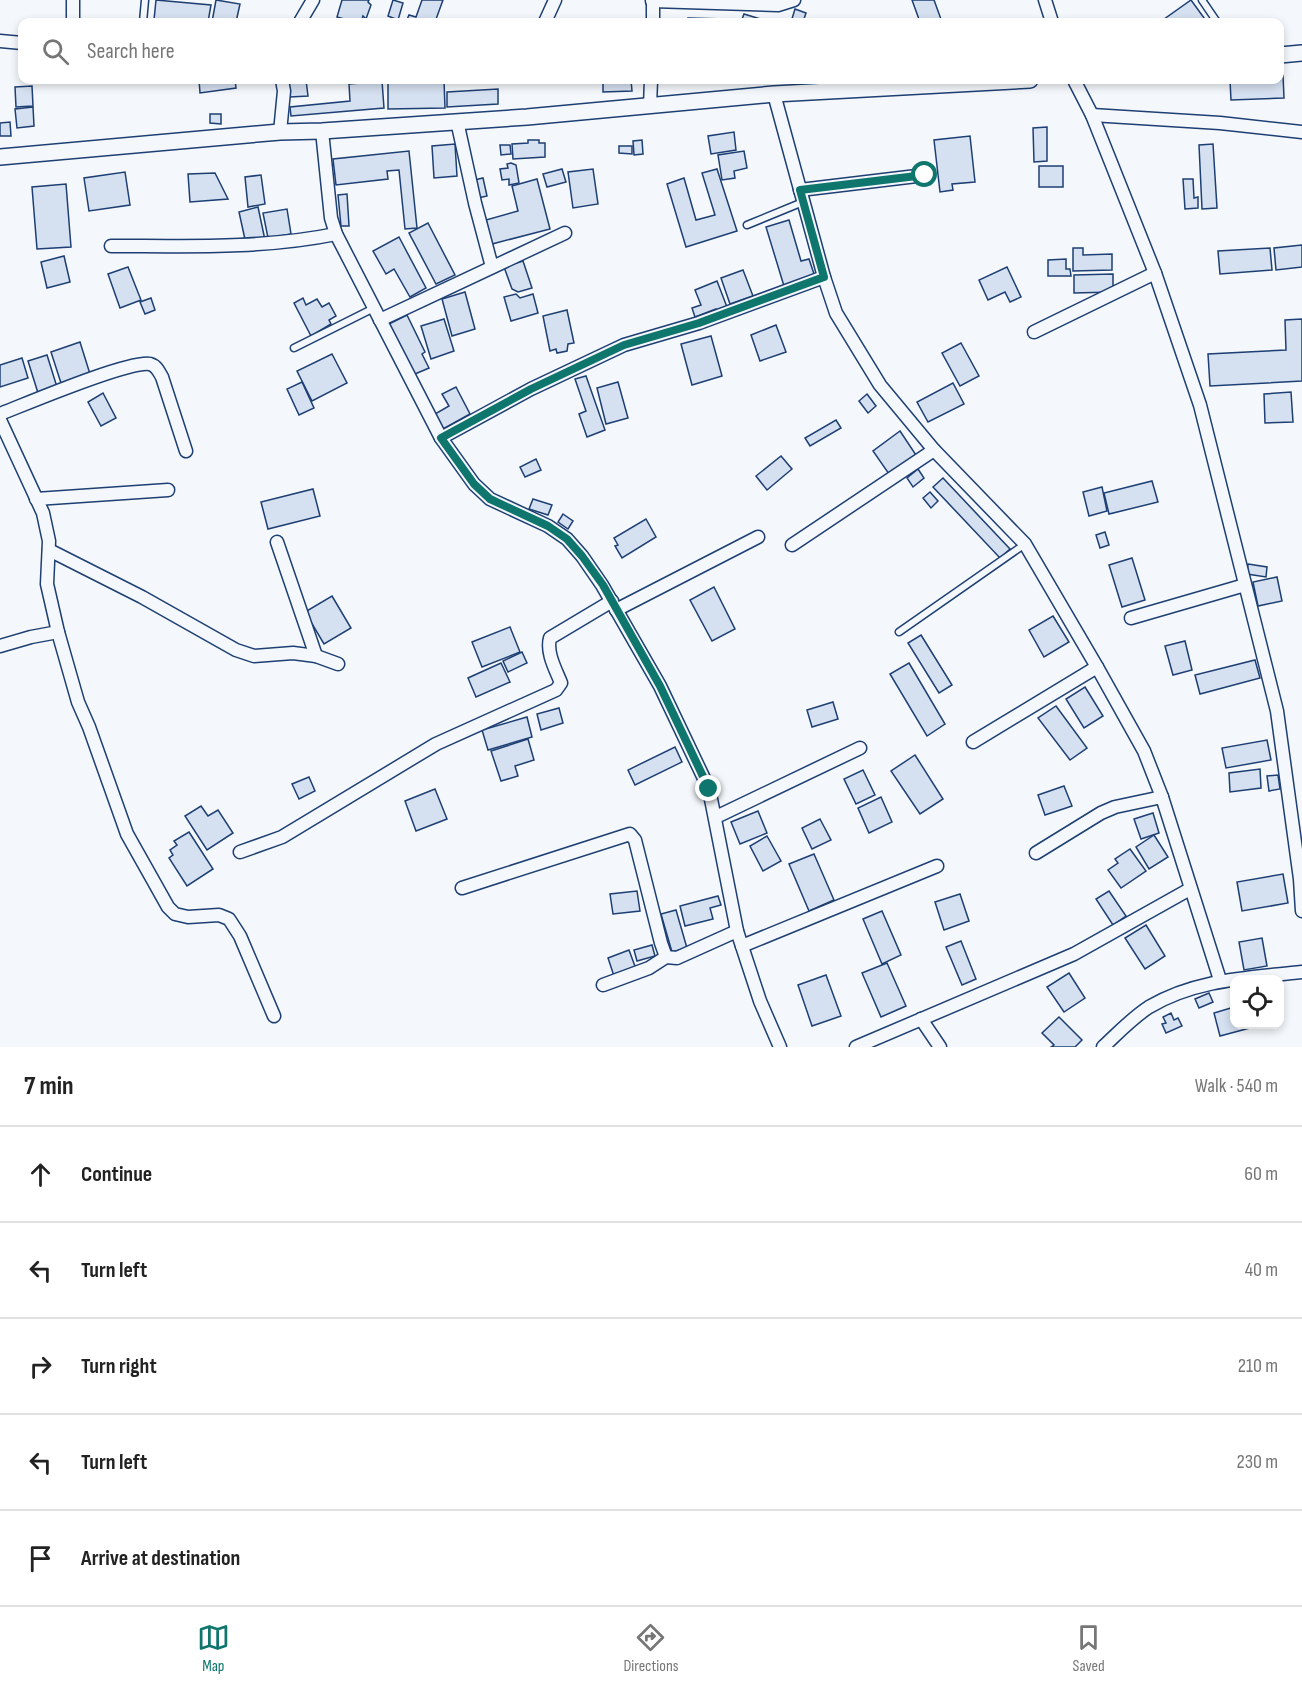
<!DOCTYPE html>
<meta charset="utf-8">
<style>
body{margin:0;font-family:"Sofia Sans Condensed",sans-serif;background:#f6f6f6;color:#222}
.controls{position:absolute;right:18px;bottom:18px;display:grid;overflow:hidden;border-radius:12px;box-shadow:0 3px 9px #0003}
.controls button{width:54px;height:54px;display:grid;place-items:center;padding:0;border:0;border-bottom:2px solid #e0e0e0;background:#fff;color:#222;font:30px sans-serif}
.stop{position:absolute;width:18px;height:18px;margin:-14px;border:4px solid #0f766e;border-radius:50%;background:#fff}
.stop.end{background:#0f766e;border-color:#fff;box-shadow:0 2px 6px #0008}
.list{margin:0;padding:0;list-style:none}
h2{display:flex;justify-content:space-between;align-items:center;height:78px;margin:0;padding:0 24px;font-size:26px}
h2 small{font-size:20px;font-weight:400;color:#767676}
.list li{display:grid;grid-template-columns:39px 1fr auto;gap:18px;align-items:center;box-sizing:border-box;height:96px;padding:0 24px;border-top:2px solid #e0e0e0}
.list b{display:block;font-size:22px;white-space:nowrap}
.list em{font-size:20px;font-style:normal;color:#767676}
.icon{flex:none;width:33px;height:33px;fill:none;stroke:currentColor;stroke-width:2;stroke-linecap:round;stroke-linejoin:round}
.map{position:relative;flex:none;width:1302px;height:1047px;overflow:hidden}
.search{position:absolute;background:#fff;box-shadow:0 3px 9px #0003;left:18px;right:18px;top:18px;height:66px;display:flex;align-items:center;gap:15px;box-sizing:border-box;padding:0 21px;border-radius:12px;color:#767676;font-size:22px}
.sheet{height:558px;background:#fff}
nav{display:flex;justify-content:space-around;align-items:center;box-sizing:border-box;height:84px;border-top:2px solid #e0e0e0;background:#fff;font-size:16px;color:#767676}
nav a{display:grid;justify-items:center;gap:3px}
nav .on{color:#0f766e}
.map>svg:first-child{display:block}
.building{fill:#d5e0f0;stroke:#1d3f73;stroke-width:1.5}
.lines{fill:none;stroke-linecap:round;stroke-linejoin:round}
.service-casing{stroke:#1d3f73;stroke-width:9}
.minor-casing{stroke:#1d3f73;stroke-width:15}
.tertiary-casing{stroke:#1d3f73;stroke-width:18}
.service{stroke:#f4f7fb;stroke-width:6}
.minor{stroke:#f4f7fb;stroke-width:12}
.tertiary{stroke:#f4f7fb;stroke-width:15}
.route{stroke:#0f766e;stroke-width:8}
</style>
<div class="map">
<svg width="1302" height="1047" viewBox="0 0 1302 1047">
<rect width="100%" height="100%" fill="#f4f7fb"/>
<g class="building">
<polygon points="156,0 211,5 208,22 154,20"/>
<polygon points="216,0 240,4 236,22 212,22"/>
<polygon points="342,0 369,0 368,2 371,5 366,19 363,16 361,22 355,22 337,17"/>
<polygon points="393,0 403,3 398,20 388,16"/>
<polygon points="422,0 443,0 435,22 406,22 409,15 416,17"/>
<polygon points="912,0 934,0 942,22 920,22"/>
<polygon points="1191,0 1207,22 1160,22"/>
<polygon points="795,9 806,13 803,22 791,22"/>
<polygon points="744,14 770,22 741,22"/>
<polygon points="688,18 726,19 726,22 688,22"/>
<polygon points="1280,75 1283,75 1284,98 1231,100 1230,80 1280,80"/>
<polygon points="199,80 235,80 236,88 200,93"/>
<polygon points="288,80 306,80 308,96 290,97"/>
<polygon points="388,80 444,80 445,108 388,109"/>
<polygon points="603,80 631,80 632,91 603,92"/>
<polygon points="382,81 384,108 291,116 290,107 350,101 349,84"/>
<polygon points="32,86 33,106 16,107 15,87"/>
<polygon points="498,89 498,104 447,107 447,92"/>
<polygon points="33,107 34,126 17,128 15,109"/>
<polygon points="210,114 221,114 221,124 210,123"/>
<polygon points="10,122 11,136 0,136 0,123"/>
<polygon points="1047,127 1047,161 1034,162 1033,128"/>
<polygon points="734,132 736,150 711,154 708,136"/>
<polygon points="970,136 975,182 952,184 953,190 940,192 934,140"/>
<polygon points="528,140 539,140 539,143 545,143 545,157 513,159 512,144 528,143"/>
<polygon points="642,140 643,154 634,155 633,141"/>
<polygon points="455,144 457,176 434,178 432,146"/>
<polygon points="1213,144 1217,208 1202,209 1199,145"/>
<polygon points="500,145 510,145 511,154 501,155"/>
<polygon points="619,146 632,146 632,154 619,153"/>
<polygon points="409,151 417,228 405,229 399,170 387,171 388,179 336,185 333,159"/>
<polygon points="744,151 747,168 734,171 735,178 722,180 718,155"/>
<polygon points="511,163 516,165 519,183 509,185 509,179 502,180 500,169 508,168 507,164"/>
<rect x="1039" y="166" width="24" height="21"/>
<polygon points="562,169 566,182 547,187 543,174"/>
<polygon points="593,169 598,204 573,208 568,172"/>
<polygon points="717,169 737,231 686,247 667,184 684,178 696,220 715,215 702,173"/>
<polygon points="125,172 130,205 89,211 84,178"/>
<polygon points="215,173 228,199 190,202 188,174"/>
<polygon points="261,175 265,204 248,207 245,177"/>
<polygon points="483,178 487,196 478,198 474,180"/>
<polygon points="537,179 550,229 492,244 486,220 518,211 512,186"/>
<polygon points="1183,179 1193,179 1194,198 1198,197 1198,208 1185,209"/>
<polygon points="66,184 71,247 37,249 32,187"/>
<polygon points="347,194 349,226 341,226 338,195"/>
<polygon points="258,207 265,240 246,244 239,212"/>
<polygon points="287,209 291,234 268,238 263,213"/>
<polygon points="789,220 801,261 809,259 815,277 784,286 766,227"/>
<polygon points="428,223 455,275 436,284 409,233"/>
<polygon points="399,237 426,288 410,297 394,269 386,274 373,251"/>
<polygon points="1302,245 1302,267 1276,270 1274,248"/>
<polygon points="1073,248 1083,248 1083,255 1112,254 1112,270 1073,271"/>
<polygon points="1270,248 1272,270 1220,274 1218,251"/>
<polygon points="64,256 70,282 47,288 41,262"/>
<polygon points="1066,259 1066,269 1070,269 1071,276 1048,276 1048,260"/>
<polygon points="523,261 532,288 518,292 512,289 504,267"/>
<polygon points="128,267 141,300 120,308 108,274"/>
<polygon points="1007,267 1021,297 1010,302 1005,292 988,300 979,280"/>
<polygon points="743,270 753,296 730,304 721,278"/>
<polygon points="1113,274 1113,292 1074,293 1074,275"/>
<polygon points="717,281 727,307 717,311 716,309 695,317 692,308 701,305 695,290"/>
<polygon points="465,292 475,329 452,336 442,299"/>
<polygon points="516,294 520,298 533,294 538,313 511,321 504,297"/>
<polygon points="151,298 155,310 145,314 140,302"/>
<polygon points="303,298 306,305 317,299 322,307 329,303 336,316 329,320 331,324 311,336 294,303"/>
<polygon points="567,310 574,343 568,344 567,351 557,353 556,349 550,351 543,316"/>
<polygon points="407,315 425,352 422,354 429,368 415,374 389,324"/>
<polygon points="444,319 454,351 431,359 421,326"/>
<polygon points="1302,319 1302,381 1210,386 1208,354 1286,350 1285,320"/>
<polygon points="776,325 786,352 760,361 751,335"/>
<polygon points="711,336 722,376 692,385 681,344"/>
<polygon points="80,342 90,374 61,383 51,352"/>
<polygon points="961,343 979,376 960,386 942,353"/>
<polygon points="332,354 347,383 312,401 297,371"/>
<polygon points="47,355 57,387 38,393 28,361"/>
<polygon points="22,358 28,378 0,387 0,365"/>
<polygon points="586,376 605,430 587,437 579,414 586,411 575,379"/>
<polygon points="302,382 314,408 299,415 287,389"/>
<polygon points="618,382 628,418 606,424 597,388"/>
<polygon points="953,383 964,404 928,422 917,402"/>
<polygon points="456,387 470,414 443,429 435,414 449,406 442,394"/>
<polygon points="1291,392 1293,422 1265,423 1264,394"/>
<polygon points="103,393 116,418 101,426 88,402"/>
<polygon points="867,394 876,406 868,413 859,401"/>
<polygon points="836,420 841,428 810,446 805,438"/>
<polygon points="900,431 916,455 889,474 873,451"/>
<polygon points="781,456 792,469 767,490 756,476"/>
<polygon points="536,459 541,470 525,477 520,467"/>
<polygon points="918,469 924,478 913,487 907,478"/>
<polygon points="943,478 1010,549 1000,558 933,487"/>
<polygon points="1152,481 1158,502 1109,514 1104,493"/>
<polygon points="1102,487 1107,511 1089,516 1083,492"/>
<polygon points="313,489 320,516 268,529 261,502"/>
<polygon points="930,492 938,501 931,508 923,498"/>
<polygon points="533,499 552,505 548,515 529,509"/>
<polygon points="563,514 573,521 568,529 558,522"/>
<polygon points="646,519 656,537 622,558 615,546 618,545 614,538"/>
<polygon points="1105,532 1109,545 1100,548 1096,535"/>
<polygon points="1132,558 1145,600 1122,607 1109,565"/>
<polygon points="1248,564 1267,567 1266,577 1247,574"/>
<polygon points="1277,577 1282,601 1258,606 1253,582"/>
<polygon points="714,587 735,629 712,641 690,600"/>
<polygon points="332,596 351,628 324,644 305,612"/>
<polygon points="1053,616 1069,642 1044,657 1029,630"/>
<polygon points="510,627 520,652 482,667 472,642"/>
<polygon points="921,635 952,685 939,693 908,643"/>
<polygon points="1185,641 1192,670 1173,675 1165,646"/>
<polygon points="522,652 527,663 508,672 503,661"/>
<polygon points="1255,660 1260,678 1200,694 1195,675"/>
<polygon points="501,663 510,682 476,697 468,678"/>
<polygon points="909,663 945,724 927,736 890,674"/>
<polygon points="1085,687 1103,716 1084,728 1066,699"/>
<polygon points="833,702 838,719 812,727 807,710"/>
<polygon points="1056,706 1087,748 1070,760 1038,718"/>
<polygon points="559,708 563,723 541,730 537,714"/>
<polygon points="527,717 532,737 488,750 482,730"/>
<polygon points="528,739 534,760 515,766 518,776 501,781 491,751"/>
<polygon points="1267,740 1271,760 1226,768 1222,748"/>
<polygon points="675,747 682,762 635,785 628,770"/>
<polygon points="915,755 943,799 920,814 891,771"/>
<polygon points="1260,769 1261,788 1230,792 1229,773"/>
<polygon points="863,770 875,795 856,804 844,779"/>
<polygon points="1278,775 1280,789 1269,791 1267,776"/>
<polygon points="309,777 315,791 299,799 292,784"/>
<polygon points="1064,786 1072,806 1045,815 1038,795"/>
<polygon points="435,789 447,819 416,831 405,801"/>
<polygon points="881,797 892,822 869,833 858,808"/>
<polygon points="201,806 208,816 218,810 233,833 207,850 185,816"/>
<polygon points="758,811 767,833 740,844 731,822"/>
<polygon points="1153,813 1159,833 1141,839 1134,819"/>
<polygon points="820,819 831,840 812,849 802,828"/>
<polygon points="189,832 213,869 187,886 169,858 173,855 170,850 177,845 174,841"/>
<polygon points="1154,835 1168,857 1149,869 1136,847"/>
<polygon points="767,836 781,861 763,871 750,846"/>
<polygon points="1130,849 1146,871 1121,888 1108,870 1118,863 1115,859"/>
<polygon points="814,854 834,900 809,911 789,864"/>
<polygon points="1283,874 1288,903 1242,911 1237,882"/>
<polygon points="637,891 640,911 613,914 610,894"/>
<polygon points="1109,891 1126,916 1113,925 1096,899"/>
<polygon points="960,894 969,921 944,930 935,902"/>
<polygon points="718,896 721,905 710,908 713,919 685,926 680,906"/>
<polygon points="676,910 687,948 672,952 661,914"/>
<polygon points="882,911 901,955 882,964 863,919"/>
<polygon points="1146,925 1165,956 1145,969 1125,938"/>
<polygon points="1262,938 1267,966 1244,970 1239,942"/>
<polygon points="961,941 976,979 962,985 946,947"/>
<polygon points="652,945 655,956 637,961 634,950"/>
<polygon points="629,950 636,969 614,976 608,958"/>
<polygon points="887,963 906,1006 881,1017 862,973"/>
<polygon points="1069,973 1085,998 1064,1012 1047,987"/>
<polygon points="826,975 841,1016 812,1026 798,985"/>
<polygon points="1209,993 1213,1002 1199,1008 1195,999"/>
<polygon points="1234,1007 1234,1024 1249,1024 1250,1028 1220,1036 1214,1013"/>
<polygon points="1171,1013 1174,1020 1178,1018 1182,1026 1166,1033 1162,1024 1166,1023 1163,1017"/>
<polygon points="1059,1017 1082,1040 1075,1047 1051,1047 1054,1045 1042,1033"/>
</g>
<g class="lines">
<defs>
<g id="service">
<polyline points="1202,0 1217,22"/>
<polyline points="143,22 145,0"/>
<polyline points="747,225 803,202"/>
<polyline points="294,348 374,308"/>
<polyline points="899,632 1025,544"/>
</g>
<g id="minor">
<polyline points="73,0 73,22"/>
<polyline points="1045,0 1052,22"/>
<polyline points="652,1 778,5 794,0"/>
<polyline points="300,22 313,0"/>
<polyline points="545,22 555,0"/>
<polyline points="653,22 653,0"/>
<polyline points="0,41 22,43"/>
<polyline points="1074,80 1092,115 1155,273 1200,405 1277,711 1300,879 1302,911"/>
<polyline points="774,94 824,277 836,313 880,385 934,450 1025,544 1097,667 1144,751 1162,797 1220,980"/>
<polyline points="650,106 651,80"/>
<polyline points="1092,115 1220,123 1302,132"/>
<polyline points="457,121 475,203 492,267"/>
<polyline points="322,131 331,218 336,234 441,438 474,484 490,499 548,526 567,539 582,556 602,585 660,686 709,789 737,931 760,1001 780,1047"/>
<polyline points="280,132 284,91 282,80"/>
<polyline points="800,190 925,175"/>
<path d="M111,246C186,246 262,249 336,234"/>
<polyline points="380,320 565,233"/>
<polyline points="1034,332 1155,273"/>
<path d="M0,414C26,404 129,360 150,364C157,366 159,372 162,377L186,451"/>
<polyline points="0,420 43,513 49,541 47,584 58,632 31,637 0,646"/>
<polyline points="441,438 531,389 624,345 699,323 824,277"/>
<polyline points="36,499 168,490"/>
<polyline points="277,542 316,656"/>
<polyline points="792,545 934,450"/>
<polyline points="49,550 142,597 236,650 254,656 293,653 316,656 338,664"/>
<polyline points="616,610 758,537"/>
<polyline points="1131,618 1245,585"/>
<polyline points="58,632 78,702 89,727 127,834 154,882 168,907 175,914 188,917 219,915 229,919 240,936 274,1016"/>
<polyline points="973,742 1097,667"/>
<polyline points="716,817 860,748"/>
<path d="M240,852L282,837L436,744L556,690L561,683C556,670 546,653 550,638L612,601"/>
<polyline points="1036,853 1101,813 1115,807 1162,797"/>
<polyline points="462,888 630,834 635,840 661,943 666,957 677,958 737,931"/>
<polyline points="742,946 937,866"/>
<polyline points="603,985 649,968 666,957"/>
<polyline points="921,1019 940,1047"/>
<polyline points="856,1047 1074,954 1190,889"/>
<path d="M1103,1047C1117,1034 1132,1018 1149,1007C1196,979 1249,978 1302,972"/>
</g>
<g id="tertiary">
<polyline points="1280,55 1302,53"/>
<polyline points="0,157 280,132 322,131 527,117 774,94 1030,80"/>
</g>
</defs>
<use href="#service" class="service-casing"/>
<use href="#minor" class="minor-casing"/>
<use href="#tertiary" class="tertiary-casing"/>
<use href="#service" class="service"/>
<use href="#minor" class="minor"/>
<use href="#tertiary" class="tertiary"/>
</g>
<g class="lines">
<polyline class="route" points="709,789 660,686 603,585 582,556 567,539 548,526 490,499 474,484 441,438 531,389 624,345 699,323 824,277 800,190 925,175"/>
</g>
</svg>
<div class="controls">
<button><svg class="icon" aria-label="locate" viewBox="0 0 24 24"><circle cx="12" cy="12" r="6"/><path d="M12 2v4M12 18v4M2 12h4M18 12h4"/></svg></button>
</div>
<div class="stop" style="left:925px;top:175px"></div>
<div class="stop end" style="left:709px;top:789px"></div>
<div class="search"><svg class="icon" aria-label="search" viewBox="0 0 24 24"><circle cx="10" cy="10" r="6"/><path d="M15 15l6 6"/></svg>Search here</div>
</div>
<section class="sheet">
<h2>7 min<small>Walk · 540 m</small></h2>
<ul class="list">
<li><svg class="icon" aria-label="ahead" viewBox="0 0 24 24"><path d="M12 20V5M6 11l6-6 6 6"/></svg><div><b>Continue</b></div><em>60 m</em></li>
<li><svg class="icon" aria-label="left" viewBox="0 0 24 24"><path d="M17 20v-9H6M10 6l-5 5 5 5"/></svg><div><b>Turn left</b></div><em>40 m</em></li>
<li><svg class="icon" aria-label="right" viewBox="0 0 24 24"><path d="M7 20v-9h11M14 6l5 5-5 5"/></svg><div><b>Turn right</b></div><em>210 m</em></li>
<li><svg class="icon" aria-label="left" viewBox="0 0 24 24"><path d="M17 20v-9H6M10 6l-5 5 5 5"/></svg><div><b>Turn left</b></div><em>230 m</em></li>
<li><svg class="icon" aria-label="arrive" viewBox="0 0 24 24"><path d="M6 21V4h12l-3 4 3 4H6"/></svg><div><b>Arrive at destination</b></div></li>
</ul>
</section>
<nav>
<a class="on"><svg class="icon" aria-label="map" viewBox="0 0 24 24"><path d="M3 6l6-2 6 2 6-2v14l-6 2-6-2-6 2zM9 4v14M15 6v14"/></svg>Map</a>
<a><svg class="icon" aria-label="directions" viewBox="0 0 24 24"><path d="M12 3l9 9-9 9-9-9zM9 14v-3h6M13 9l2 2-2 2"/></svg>Directions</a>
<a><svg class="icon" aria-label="saved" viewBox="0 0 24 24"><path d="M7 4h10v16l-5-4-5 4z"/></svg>Saved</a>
</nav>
